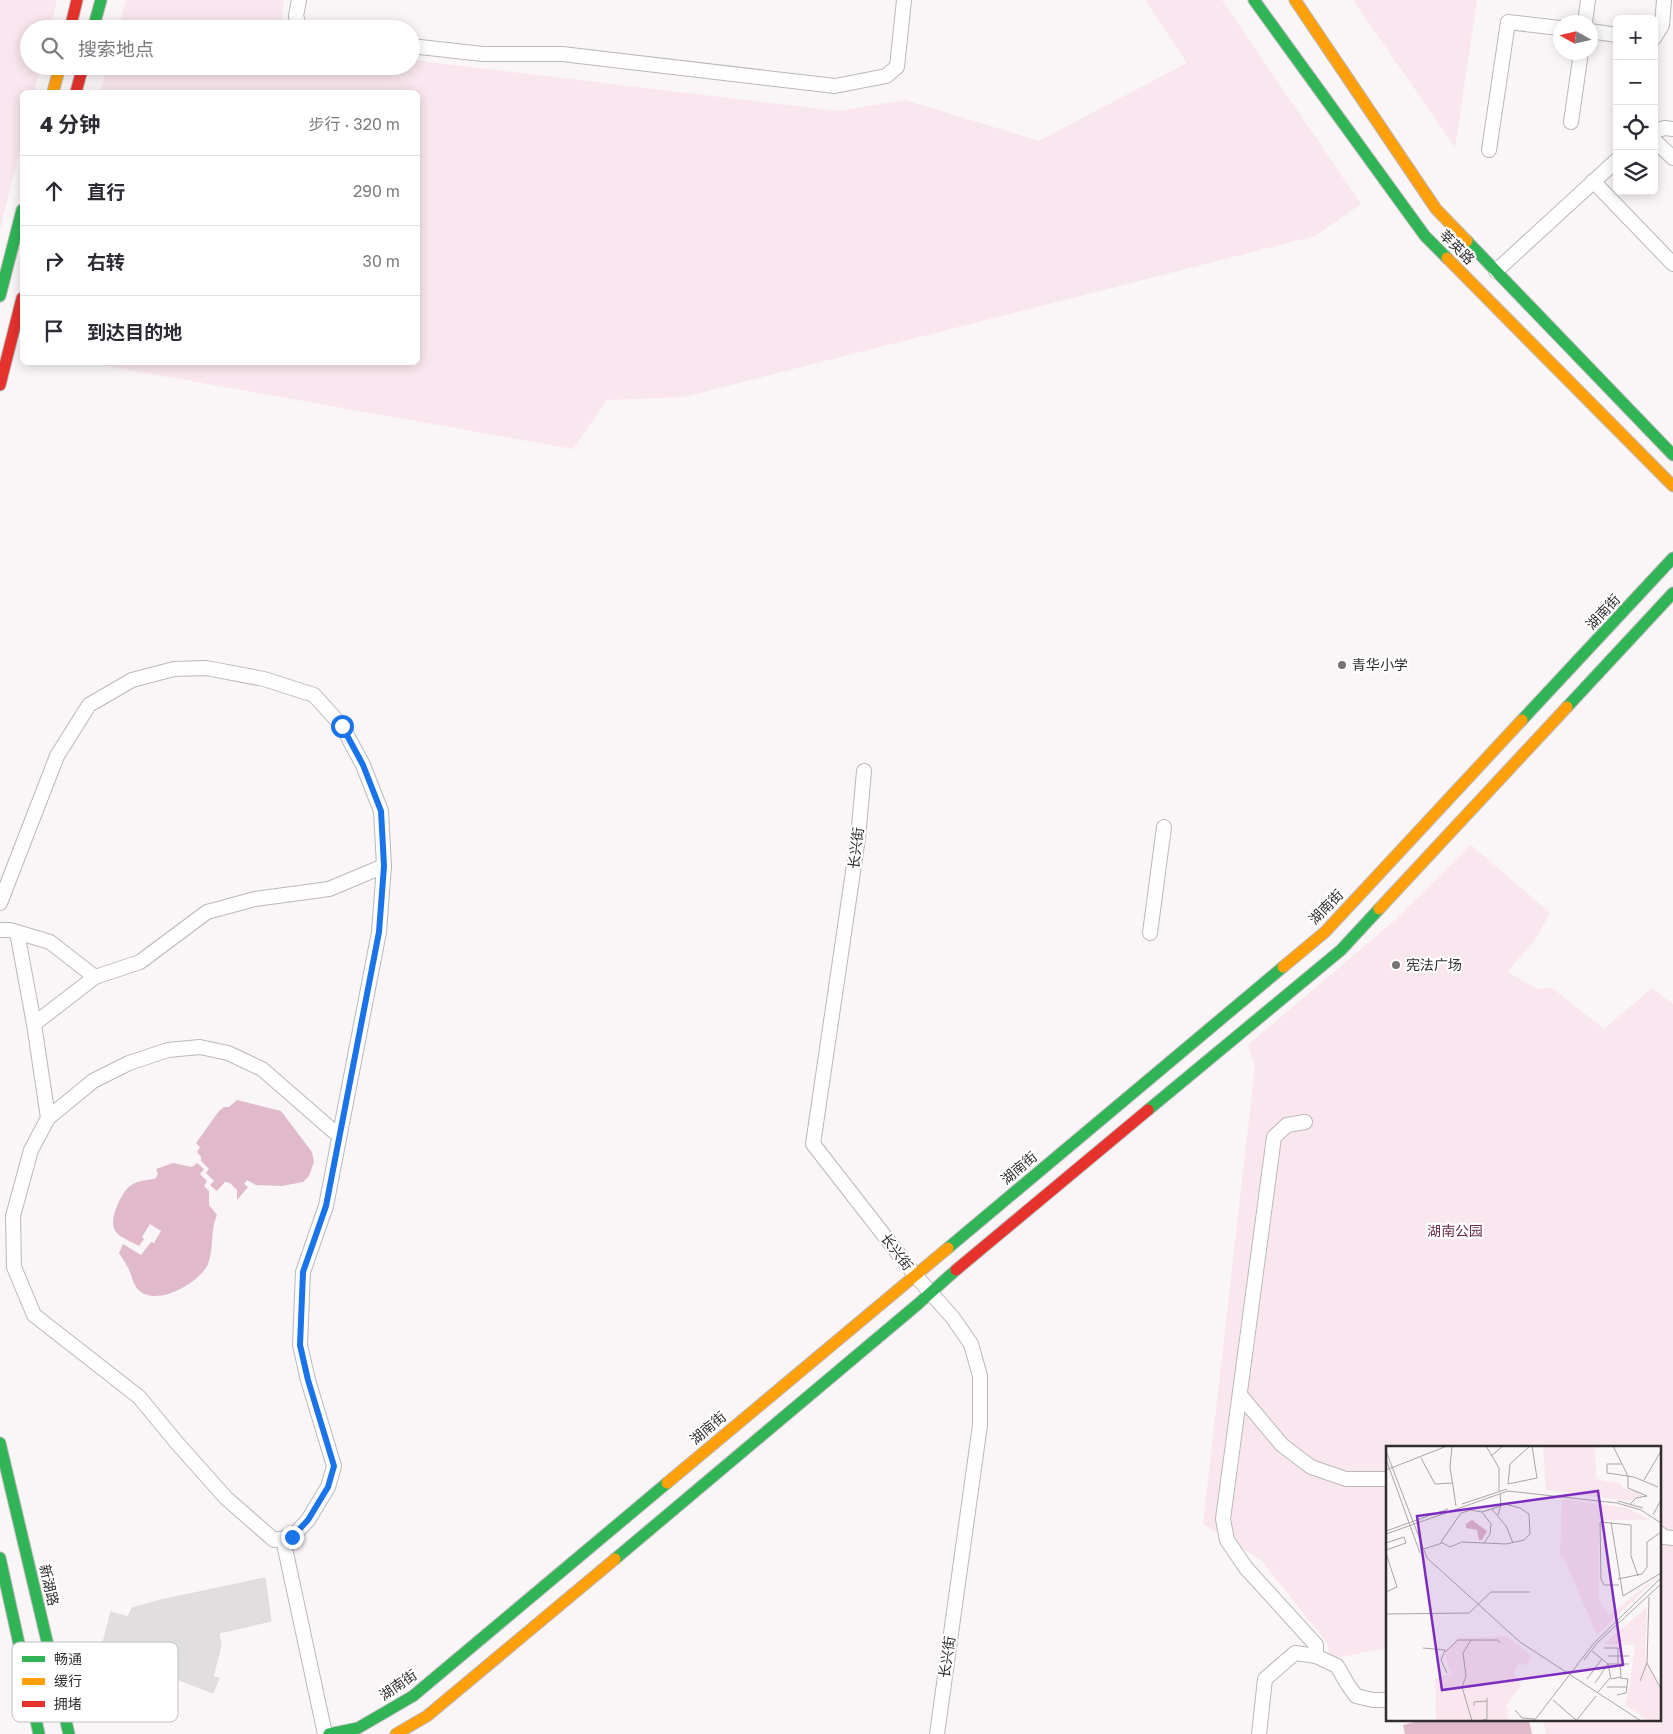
<!DOCTYPE html>
<html lang="zh">
<meta charset="utf-8">
<style>
body{margin:0;font-family:"Golos Text","Noto Sans SC",sans-serif;background:#f7f7f7;color:#2b2b33}
.controls{position:absolute;right:15px;top:15px;display:grid;overflow:hidden;border-radius:8px;box-shadow:0 2px 12px #0003}
.controls button{width:45px;height:45px;display:grid;place-items:center;padding:0;border:0;border-bottom:1px solid #e1e1e2;background:#fff;color:#2b2b33;font:25px sans-serif}
.compass{position:absolute;left:1553px;top:15px;width:45px;height:45px;border-radius:50%;background:#fff;box-shadow:0 2px 12px #0003;rotate:278deg}
.stop{position:absolute;width:15px;height:15px;margin:-11px;border:4px solid #1a73e8;border-radius:50%;background:#fff}
.stop.end{background:#1a73e8;border-color:#fff;box-shadow:0 1px 5px #0008}
.list{margin:0;padding:0;list-style:none}
h2{display:flex;justify-content:space-between;align-items:center;height:65px;margin:0;padding:0 20px;font-size:21px}
h2 small{font-size:16px;font-weight:400;color:#7c7c81}
.list li{display:grid;grid-template-columns:32px 1fr auto;gap:15px;align-items:center;box-sizing:border-box;height:70px;padding:0 20px;border-top:1px solid #e1e1e2}
.list b{display:block;font-size:19px;white-space:nowrap}
.list em{font-size:16px;font-style:normal;color:#7c7c81}
.icon{flex:none;width:28px;height:28px;fill:none;stroke:currentColor;stroke-width:2;stroke-linecap:round;stroke-linejoin:round}
.map{position:relative;flex:none;width:1673px;height:1734px;overflow:hidden}
.search{position:absolute;background:#fff;box-shadow:0 2px 12px #0003;left:20px;top:20px;width:400px;height:55px;display:flex;align-items:center;gap:12px;box-sizing:border-box;padding:0 18px;border-radius:28px;color:#7c7c81;font-size:19px}
.panel{position:absolute;background:#fff;box-shadow:0 2px 12px #0003;left:20px;top:90px;width:400px;height:275px;border-radius:8px}
.map>svg:first-child{display:block}
.green{fill:#fae6ee}
.water{fill:#e0bacb}
.building{fill:#e0dede;stroke:#dcdbda}
.lines{fill:none;stroke-linecap:round;stroke-linejoin:round}
.street-casing{stroke:#bcb8ba;stroke-width:16}
.fast-casing{stroke:#bcb8ba;stroke-width:13}
.slow-casing{stroke:#bcb8ba;stroke-width:13}
.jam-casing{stroke:#bcb8ba;stroke-width:13}
.street{stroke:#fefefe;stroke-width:14}
.fast{stroke:#30b455;stroke-width:11}
.slow{stroke:#ff9f0a;stroke-width:11}
.jam{stroke:#e5322d;stroke-width:11}
.route{stroke:#1a73e8;stroke-width:6}
.poi-dot{fill:#777374;stroke:#fff;stroke-width:2}
.labels{text-anchor:middle;stroke-width:4.5;stroke-linejoin:round;paint-order:stroke}
.street-label{font-size:14px;fill:#302d2e;stroke:#fff}
.poi-label{font-size:14px;fill:#302d2e;stroke:#fff;text-anchor:start}
.park-label{font-size:14px;fill:#6b2c4b;stroke:#fff}
.inset-road{fill:none;stroke:#a9a5a7;stroke-width:1}
.view{fill:#7b2cbf;fill-opacity:0.15;stroke:#7b2cbf;stroke-width:2.5}
.inset-edge{fill:none;stroke:#302d2e;stroke-width:2.5}
.key{fill:#fff;stroke:#c1c0c0;stroke-width:1}
.key-label{font-size:14px;fill:#302d2e}
</style>
<div class="map">
<svg width="1673" height="1734" viewBox="0 0 1673 1734">
<rect width="100%" height="100%" fill="#faf5f7"/>
<g class="green">
<polygon points="0,0 57,0 50,29 29,29 29,66 41,66 34,92 22,92 22,141 0,229"/>
<polygon points="126,0 284,0 280,29 118,29"/>
<polygon points="1145,0 1222,0 1361,204 1315,236 684,397 607,400 573,449 90,363 418,362 418,92 100,92 107,66 411,66 411,60 838,111 905,100 1039,141 1187,63"/>
<polygon points="1353,0 1477,0 1455,147"/>
<polygon points="1471,845 1550,913 1535,940 1507,972 1537,989 1552,988 1604,1029 1652,988 1673,1004 1673,1734 1546,1734 1543,1720 1659,1720 1659,1448 1387,1448 1387,1648 1330,1659 1328,1644 1261,1560 1203,1524 1255,1066 1248,1045 1395,920"/>
</g>
<g class="water">
<polygon points="237,1100 281,1111 312,1152 314,1162 309,1176 303,1182 282,1186 256,1185 247,1180 244,1184 248,1187 237,1200 237,1190 230,1183 225,1182 217,1191 210,1185 214,1181 206,1173 209,1169 201,1161 201,1157 197,1152 200,1147 196,1143 219,1111 224,1107 229,1107"/>
<path d="M173,1163L192,1167L197,1163L204,1169L200,1174L207,1181L204,1186L209,1191V1205L217,1215C210,1230 214,1248 208,1264C199,1284 152,1310 136,1287C132,1281 131,1272 127,1266C125,1261 121,1257 119,1253L123,1244L141,1255L151,1242L154,1243L161,1231L150,1224L142,1237L144,1239L139,1246C132,1242 121,1238 116,1232C107,1222 121,1193 130,1186C139,1179 148,1181 156,1178L158,1174L156,1169Z"/>
<polygon points="1421,1720 1529,1720 1532,1734 1405,1734 1403,1725"/>
</g>
<polygon class="building" points="265,1578 271,1621 219,1633 221,1645 213,1677 219,1678 213,1693 172,1677 129,1686 122,1661 100,1654 111,1612 128,1617 132,1608 161,1600"/>
<g class="lines">
<defs>
<g id="street">
<polyline points="299,0 296,16 300,28 302,29"/>
<polyline points="1585,22 1588,0"/>
<polyline points="1590,31 1617,35"/>
<polyline points="1654,38 1662,25 1664,0"/>
<polyline points="411,46 483,54 562,54 835,86 886,76 897,67 904,0"/>
<polyline points="1571,122 1581,52"/>
<polyline points="1654,131 1665,128 1673,129"/>
<polyline points="1654,140 1673,158"/>
<polyline points="1489,150 1508,22 1560,28"/>
<polyline points="1593,181 1673,264"/>
<polyline points="1496,271 1617,160"/>
<polyline points="864,771 858,838 813,1144 915,1275 953,1318 971,1344 980,1376 980,1425 937,1734"/>
<polyline points="0,903 57,756 89,705 132,680 174,669 206,668 264,679 314,695 342,726 363,765 381,811 384,866 379,932 326,1206 303,1272 300,1345 308,1380 334,1466 328,1487 308,1520 292,1537 274,1540 226,1498 177,1443 139,1397 34,1315 14,1267 13,1216 31,1150 48,1118 93,1081 129,1063 168,1050 200,1047 228,1053 262,1069 339,1136"/>
<polyline points="0,930 10,930 50,942 95,977"/>
<polyline points="17,932 34,1024 48,1118"/>
<polyline points="1150,933 1164,827"/>
<polyline points="34,1024 95,977 140,962 207,912 255,899 329,889 384,866"/>
<polyline points="1305,1122 1287,1125 1274,1137 1223,1519 1227,1540 1246,1568 1316,1645 1316,1656"/>
<polyline points="1240,1395 1282,1445 1311,1467 1346,1479 1387,1479"/>
<polyline points="1659,1533 1664,1537 1673,1538"/>
<polyline points="283,1539 325,1734"/>
<polyline points="1259,1734 1265,1679 1295,1653 1316,1656 1337,1666 1348,1685 1356,1696 1373,1700 1387,1700"/>
</g>
<g id="fast">
<polyline points="1254,0 1425,236 1447,258"/>
<polyline points="93,29 101,0"/>
<polyline points="1467,241 1673,455"/>
<polyline points="0,296 22,210"/>
<polyline points="1567,707 1673,593"/>
<polyline points="1522,720 1673,558"/>
<polyline points="1148,1110 1341,950 1379,909"/>
<polyline points="948,1248 1283,967"/>
<polyline points="0,1443 69,1734"/>
<polyline points="0,1558 39,1734"/>
<polyline points="615,1559 918,1304 956,1270"/>
<polyline points="329,1734 358,1728 413,1696 667,1483"/>
</g>
<g id="slow">
<polyline points="1295,0 1436,209 1467,241"/>
<polyline points="53,92 60,66"/>
<polyline points="1447,258 1673,486"/>
<polyline points="1379,909 1567,707"/>
<polyline points="1283,967 1325,932 1522,720"/>
<polyline points="667,1483 948,1248"/>
<polyline points="396,1734 427,1716 615,1559"/>
</g>
<g id="jam">
<polyline points="70,29 77,0"/>
<polyline points="76,92 83,66"/>
<polyline points="0,385 22,298"/>
<polyline points="956,1270 1148,1110"/>
</g>
</defs>
<use href="#street" class="street-casing"/>
<use href="#fast" class="fast-casing"/>
<use href="#slow" class="slow-casing"/>
<use href="#jam" class="jam-casing"/>
<use href="#street" class="street"/>
<use href="#fast" class="fast"/>
<use href="#slow" class="slow"/>
<use href="#jam" class="jam"/>
</g>
<g class="lines">
<polyline class="route" points="292,1537 308,1520 328,1487 334,1466 308,1380 300,1345 303,1272 326,1206 379,932 384,866 381,811 363,765 342,726"/>
</g>
<g class="poi-dot">
<circle cx="1342" cy="665" r="5"/>
<circle cx="1396" cy="965" r="5"/>
</g>
<g class="labels">
<g class="street-label">
<text transform="translate(1457 247) rotate(45)" y="5">莘英路</text>
<text transform="translate(1603 612) rotate(-47)" y="5">湖南街</text>
<text transform="translate(856 848) rotate(-83)" y="5">长兴街</text>
<text transform="translate(1326 907) rotate(-46)" y="5">湖南街</text>
<text transform="translate(1019 1168) rotate(-40)" y="5">湖南街</text>
<text transform="translate(897 1252) rotate(53)" y="5">长兴街</text>
<text transform="translate(708 1428) rotate(-40)" y="5">湖南街</text>
<text transform="translate(49 1585) rotate(77)" y="5">新湖路</text>
<text transform="translate(947 1657) rotate(-82)" y="5">长兴街</text>
<text transform="translate(398 1685) rotate(-34)" y="5">湖南街</text>
</g>
<g class="poi-label">
<text x="1352" y="670">青华小学</text>
<text x="1406" y="970">宪法广场</text>
</g>
<g class="park-label">
<text x="1455" y="1236">湖南公园</text>
</g>
</g>
<g transform="translate(1386 1446)">
<rect width="275" height="275" fill="#faf5f7"/>
<path d="M209,0L210,31L214,34L235,38L237,42L256,47L257,51L243,55L160,44L157,0ZM176,53L241,62L265,74H213V155L223,169L274,129L211,189L179,114L174,111ZM261,161L259,213L275,245V275H263L239,259L244,239L249,199L218,198ZM121,190L145,210L140,220L133,216L128,227L135,240L119,261L123,264L121,271L127,275H50L49,233L65,227L59,208L71,192Z" fill="#fae6ee"/>
<path d="M86,74L101,85L96,94H93L91,84L80,82V78Z" fill="#e0bacb"/>
<path class="inset-road" d="M66,0L64,21L70,60M100,0L113,22V45M144,0L124,18L122,38L151,32L146,0M227,0L242,30V42L261,50L250,52L244,58M0,5L41,112L134,196L255,275M105,10L117,0M35,12L49,38L66,37M0,13L34,107M235,18H221V27L248,31L272,41M0,24L61,0M258,34L275,5M232,55L257,62M76,58L121,43M106,63L120,80L127,97M96,66L115,60M112,69L115,59L114,48M267,69L275,54M225,76L237,150L275,127M0,85L62,63M0,88L122,45L231,57L255,64L275,77M0,97L18,91L20,97L0,104M98,97L104,88L105,78L96,66L85,64L75,67L55,96L64,101L76,96L120,98L138,94L144,88L143,68L134,62L115,57M38,103L56,97M0,107L11,141L0,146M232,133L256,128L261,121V96L275,86M233,139H218L215,133L214,76L245,79V110L252,130M263,151L261,217L275,243M0,168L83,167L105,146H144M85,194L77,207L80,230L76,241L86,275M37,202L59,204L55,214L61,227M218,202H232V217M206,205L222,218L225,233L235,231L234,218M59,206L72,194H112L114,197M222,210H243M198,214L211,197L275,138M201,233L216,213M254,235L261,217M209,237L222,218H243M221,241H241M212,246L224,232M231,249L240,247L242,233L234,232M167,254L190,274M88,260V256L101,255M129,264L136,272L149,273M93,275L101,273V252M148,275L208,197L275,132M190,275L210,250"/>
<path class="view" d="M212,45L237,219L56,244L31,70Z"/>
<rect width="275" height="275" class="inset-edge"/>
</g>
<rect x="12" y="1642" width="166" height="80" rx="8" class="key"/>
<rect x="22" y="1656" width="23" height="6" fill="#30b455"/>
<rect x="22" y="1678" width="23" height="7" fill="#ff9f0a"/>
<rect x="22" y="1701" width="23" height="6" fill="#e5322d"/>
<g class="key-label">
<text x="54" y="1664">畅通</text>
<text x="54" y="1686">缓行</text>
<text x="54" y="1709">拥堵</text>
</g>
</svg>
<div class="controls">
<button>+</button>
<button>−</button>
<button><svg class="icon" aria-label="locate" viewBox="0 0 24 24"><circle cx="12" cy="12" r="6"/><path d="M12 2v4M12 18v4M2 12h4M18 12h4"/></svg></button>
<button><svg class="icon" aria-label="layers" viewBox="0 0 24 24"><path d="M12 4l9 5-9 5-9-5zM3 14l9 5 9-5"/></svg></button>
</div>
<svg class="compass" viewBox="-18 -18 36 36"><path d="M0-13l5 13h-10z" fill="#e53935"/><path d="M0 13l5-13h-10z" fill="#7c7c81"/></svg>
<div class="stop" style="left:342px;top:726px"></div>
<div class="stop end" style="left:292px;top:1537px"></div>
<div class="search"><svg class="icon" aria-label="search" viewBox="0 0 24 24"><circle cx="10" cy="10" r="6"/><path d="M15 15l6 6"/></svg>搜索地点</div>
<section class="panel">
<h2>4 分钟<small>步行 · 320 m</small></h2>
<ul class="list">
<li><svg class="icon" aria-label="ahead" viewBox="0 0 24 24"><path d="M12 20V5M6 11l6-6 6 6"/></svg><div><b>直行</b></div><em>290 m</em></li>
<li><svg class="icon" aria-label="right" viewBox="0 0 24 24"><path d="M7 20v-9h11M14 6l5 5-5 5"/></svg><div><b>右转</b></div><em>30 m</em></li>
<li><svg class="icon" aria-label="arrive" viewBox="0 0 24 24"><path d="M6 21V4h12l-3 4 3 4H6"/></svg><div><b>到达目的地</b></div></li>
</ul>
</section>
</div>
